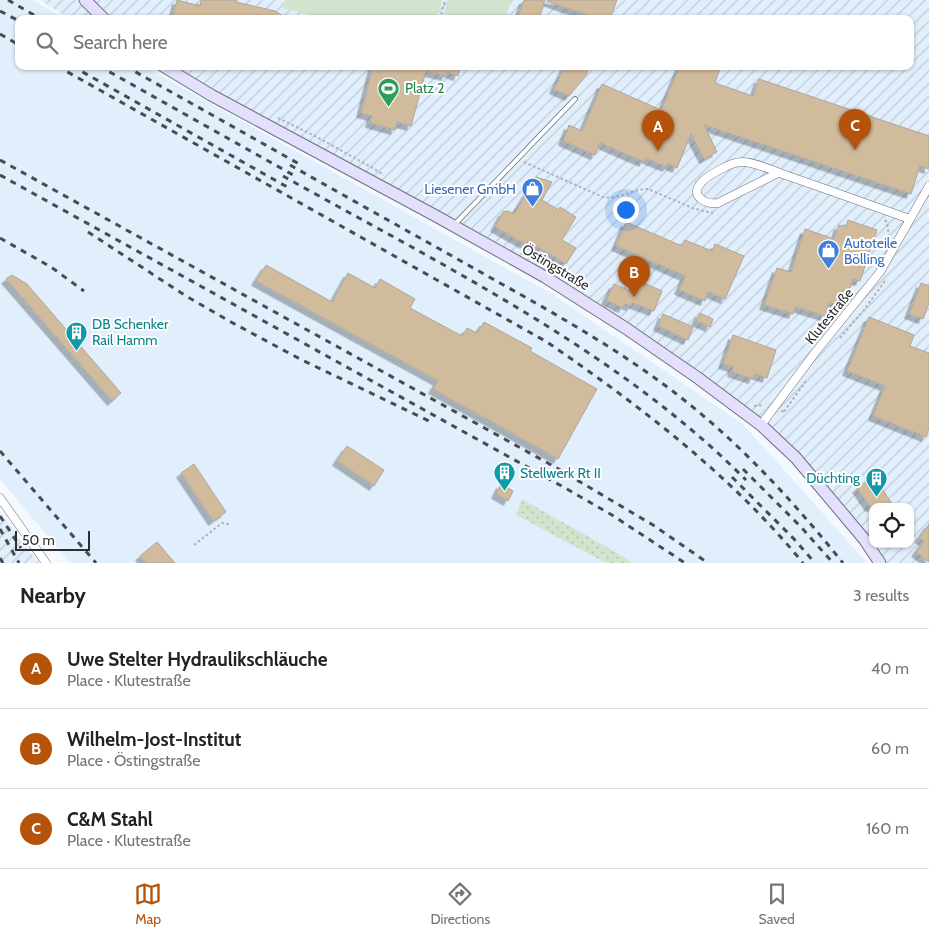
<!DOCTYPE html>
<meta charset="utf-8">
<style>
body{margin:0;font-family:Cabin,sans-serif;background:#f2f2f2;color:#222}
.controls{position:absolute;right:15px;bottom:15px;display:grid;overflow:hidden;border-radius:10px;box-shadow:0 1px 4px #0004}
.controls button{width:45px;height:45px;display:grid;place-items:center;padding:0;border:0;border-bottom:1px solid #e0e0e0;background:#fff;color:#222;font:25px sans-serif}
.scale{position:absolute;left:15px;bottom:12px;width:75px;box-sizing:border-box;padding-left:5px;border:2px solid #2c2f32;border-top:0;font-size:14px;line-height:18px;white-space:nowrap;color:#2c2f32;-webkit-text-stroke:4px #fff;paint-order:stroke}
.you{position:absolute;left:625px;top:209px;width:18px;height:18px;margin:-12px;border:4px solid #fff;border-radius:50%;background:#1a73e8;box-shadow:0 0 0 8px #1a73e833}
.badge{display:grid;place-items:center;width:32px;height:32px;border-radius:50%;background:#b45309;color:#fff;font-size:16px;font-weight:700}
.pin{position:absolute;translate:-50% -41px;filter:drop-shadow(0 1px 2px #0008)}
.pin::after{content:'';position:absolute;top:26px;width:18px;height:15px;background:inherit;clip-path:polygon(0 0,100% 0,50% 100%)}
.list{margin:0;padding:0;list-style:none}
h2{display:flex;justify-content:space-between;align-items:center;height:65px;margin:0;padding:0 20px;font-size:21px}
h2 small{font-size:16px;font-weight:400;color:#767676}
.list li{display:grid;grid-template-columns:32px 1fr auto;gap:15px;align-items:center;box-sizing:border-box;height:80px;padding:0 20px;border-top:1px solid #e0e0e0}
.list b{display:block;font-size:19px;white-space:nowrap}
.list p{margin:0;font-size:16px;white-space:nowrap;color:#767676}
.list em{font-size:16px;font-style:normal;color:#767676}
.icon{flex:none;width:28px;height:28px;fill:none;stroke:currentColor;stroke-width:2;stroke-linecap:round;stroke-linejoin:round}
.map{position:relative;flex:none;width:929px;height:563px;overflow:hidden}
.search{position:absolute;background:#fff;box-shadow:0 1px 4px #0004;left:15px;right:15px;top:15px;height:55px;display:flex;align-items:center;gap:12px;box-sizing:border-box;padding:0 18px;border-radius:10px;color:#767676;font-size:19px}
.sheet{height:305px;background:#fff}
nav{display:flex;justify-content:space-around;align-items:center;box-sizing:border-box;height:70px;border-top:1px solid #e0e0e0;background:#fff;font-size:14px;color:#767676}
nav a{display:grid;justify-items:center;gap:2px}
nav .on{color:#b45309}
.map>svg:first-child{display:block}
.built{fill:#e1eefb}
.industrial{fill:url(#industrial-furrows);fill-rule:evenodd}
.grass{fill:url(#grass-dots)}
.pitch{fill:#d1e5ce}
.building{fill:#d1bb9d;stroke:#aca69f;filter:url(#shadow)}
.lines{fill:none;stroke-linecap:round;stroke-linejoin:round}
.lane-casing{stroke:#6c7278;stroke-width:5.5}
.street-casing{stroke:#6c7278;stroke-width:9}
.secondary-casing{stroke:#6c7278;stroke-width:13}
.path{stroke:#adb1b6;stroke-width:2;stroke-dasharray:2.5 2.5;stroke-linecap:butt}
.lane{stroke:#fff;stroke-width:4}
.street{stroke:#fff;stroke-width:8}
.secondary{stroke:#e3dffc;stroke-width:11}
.rail{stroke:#494c4f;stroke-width:3;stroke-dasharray:6 6;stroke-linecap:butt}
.labels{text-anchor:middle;stroke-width:4;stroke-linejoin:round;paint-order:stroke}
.leisure-label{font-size:14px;fill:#27864d;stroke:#fff;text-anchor:start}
.shop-label{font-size:14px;fill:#366cbe;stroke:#fff;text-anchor:end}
.street-label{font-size:14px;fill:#2c2f32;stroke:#fff}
.culture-label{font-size:14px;fill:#0d838f;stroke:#fff;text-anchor:start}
</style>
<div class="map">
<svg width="929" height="563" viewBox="0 0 929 563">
<defs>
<pattern id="industrial-furrows" width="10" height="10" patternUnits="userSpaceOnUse" patternTransform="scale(1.25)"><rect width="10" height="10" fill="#e1eefb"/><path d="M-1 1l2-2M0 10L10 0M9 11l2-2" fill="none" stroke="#c1ccd8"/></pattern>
<pattern id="grass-dots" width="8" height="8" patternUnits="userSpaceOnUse" patternTransform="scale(1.25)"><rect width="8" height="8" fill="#d1e5ce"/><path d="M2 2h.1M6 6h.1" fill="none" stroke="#b4c5b1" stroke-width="1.8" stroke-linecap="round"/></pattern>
<filter id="shadow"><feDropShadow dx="-4.5" dy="4.5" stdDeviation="0" flood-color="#0004"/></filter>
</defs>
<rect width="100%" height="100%" fill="#f3f9fe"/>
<polygon class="built" points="0,0 33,0 64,19 19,19 19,66 143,66 552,294 744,425 867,563 70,563 0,479"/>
<g class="industrial">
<path d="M40,0H929V212L927,216L929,217V563H881L750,413L454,225L171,66H910V19H112L108,16L95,19H70ZM873,507H910V544H873Z"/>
<polygon points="0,512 23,544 39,563 0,563"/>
</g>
<polygon class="grass" points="522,499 624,557 632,563 606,563 516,515"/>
<g class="pitch">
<polygon points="286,0 442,0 437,19 324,19 283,8"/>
<polygon points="448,0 511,0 506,19 443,19"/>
</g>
<g class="building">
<polygon points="177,0 200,6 201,0 237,0 236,2 275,11 288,19 172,19"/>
<polygon points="524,0 545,0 539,19 526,19 518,16"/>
<polygon points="547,0 617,0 610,19 598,19 547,1"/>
<polygon points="373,66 461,66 458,76 447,72 446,76 426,71 411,126 397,122 395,130 370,123 372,116 361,113"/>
<polygon points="565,66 590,66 586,75 569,96 554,89"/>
<polygon points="680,66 713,66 720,69 715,83 753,96 759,79 929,136 929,169 920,166 911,194 704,125 717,152 704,159 691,134 677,168 668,164 667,167 645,158 644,162 600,143 595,155 563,141 569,125 582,131 602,84 661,110"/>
<polygon points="536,177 552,182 542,200 559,210 560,207 576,217 562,240 576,248 566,264 527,241 525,244 495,227 503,212 508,211 514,214"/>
<polygon points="848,220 877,230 860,281 853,279 848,293 841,291 836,305 829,302 825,316 796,307 793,314 764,305 777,268 791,272 805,229 834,239 839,225 846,227"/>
<polygon points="626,222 682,246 685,240 712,251 715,244 744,256 725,299 708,292 705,301 679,290 685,276 616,246"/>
<polygon points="266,265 332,302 348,273 375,288 380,279 415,299 410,308 462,336 467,328 477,333 484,322 532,348 530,351 597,389 558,459 433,389 438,381 256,281"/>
<polygon points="12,275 27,284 121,393 112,401 6,279"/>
<polygon points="641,282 662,291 654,311 632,303 631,306 625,304 623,308 606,300 614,284 635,293"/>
<polygon points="921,283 929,286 929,303 923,319 909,314"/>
<polygon points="700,313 713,319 710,327 696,321"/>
<polygon points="663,314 693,327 688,340 658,326"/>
<polygon points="869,317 914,335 910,346 929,353 929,428 926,437 873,416 885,386 847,371"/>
<polygon points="733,335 776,350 767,378 755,374 753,379 732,372 733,367 723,364"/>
<polygon points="347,446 384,470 374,486 337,461"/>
<polygon points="194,464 226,512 213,521 181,473"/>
<polygon points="874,476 894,507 870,507 857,488"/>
<polygon points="501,484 513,491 508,501 496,494"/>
<polygon points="929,524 929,562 916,552 924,541 919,538"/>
<polygon points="157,542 175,563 146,563 140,556"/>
</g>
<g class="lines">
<defs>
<polyline id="lane" points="455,224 575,99"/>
<g id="street">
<path d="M778,173L718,203C706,205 689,196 701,183C706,176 732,162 741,162C753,161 776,172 788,176C829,190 870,205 910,219"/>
<polyline points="761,425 814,354 880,272 929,186"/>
<polyline points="0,498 46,563"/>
</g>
<g id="secondary">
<polyline points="85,0 104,19"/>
<polyline points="163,66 211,95 436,216 545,277 627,329 698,378 761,425 796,458 864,539 880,563"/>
</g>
</defs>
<use href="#lane" class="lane-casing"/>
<use href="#street" class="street-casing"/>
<use href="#secondary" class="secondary-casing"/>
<g class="path">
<polyline points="440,19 445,0"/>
<polyline points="429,66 432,70"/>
<polyline points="278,118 315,136 371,167 384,175"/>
<path d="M524,162L603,197C621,200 631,189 648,189L695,209L713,213"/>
<polyline points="885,220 887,223 889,236"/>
<polyline points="840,338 864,310 885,281"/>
<polyline points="754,406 764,405"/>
<polyline points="782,410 783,413 806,381"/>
<polyline points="194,545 222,523 229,524"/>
</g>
<use href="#lane" class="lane"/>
<use href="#street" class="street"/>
<use href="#secondary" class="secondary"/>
<g class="rail">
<polyline points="8,0 41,19"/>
<polyline points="0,11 19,21"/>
<polyline points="0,34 19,45"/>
<path d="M57,66L547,342C640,406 731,475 803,563"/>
<polyline points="72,66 289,188"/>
<polyline points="99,66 295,176"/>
<polyline points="125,66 301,165"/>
<polyline points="0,160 555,467 653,525 708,563"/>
<path d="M290,165C357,203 424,240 491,278C561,317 632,357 694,408C750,454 798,507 843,563"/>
<polyline points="0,175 567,489 612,515 685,563"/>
<path d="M283,176C440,264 618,351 746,480"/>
<polyline points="88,232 186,296 231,322 300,359 429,421"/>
<polyline points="0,238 51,267 84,291"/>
<polyline points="0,451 96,563"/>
<polyline points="743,469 802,528 833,563"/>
<polyline points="732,477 794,539 815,563"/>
<polyline points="0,516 21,548"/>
<polyline points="0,529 19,563"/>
<polyline points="0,558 3,563"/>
</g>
</g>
<defs>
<symbol id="stadium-pin" viewBox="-11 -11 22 30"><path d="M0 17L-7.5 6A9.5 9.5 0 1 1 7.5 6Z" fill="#2e9e5b" stroke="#fff"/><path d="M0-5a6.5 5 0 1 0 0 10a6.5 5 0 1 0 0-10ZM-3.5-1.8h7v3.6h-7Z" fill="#fff"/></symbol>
<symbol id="shop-pin" viewBox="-11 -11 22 30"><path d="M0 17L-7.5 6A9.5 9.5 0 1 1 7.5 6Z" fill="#3f7fe0" stroke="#fff"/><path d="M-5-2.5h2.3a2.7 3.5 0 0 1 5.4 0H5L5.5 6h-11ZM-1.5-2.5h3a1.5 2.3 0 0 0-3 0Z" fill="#fff"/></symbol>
<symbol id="building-pin" viewBox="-11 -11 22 30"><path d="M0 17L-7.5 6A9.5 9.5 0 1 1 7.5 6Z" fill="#0f9aa8" stroke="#fff"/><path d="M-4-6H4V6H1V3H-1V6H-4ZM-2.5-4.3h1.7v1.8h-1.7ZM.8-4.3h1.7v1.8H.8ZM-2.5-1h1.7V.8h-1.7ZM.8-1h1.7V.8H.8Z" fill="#fff"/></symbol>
</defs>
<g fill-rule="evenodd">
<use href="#stadium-pin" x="376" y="76" width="25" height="34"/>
<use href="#shop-pin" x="520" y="176" width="25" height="34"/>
<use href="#shop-pin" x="816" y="238" width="25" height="34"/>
<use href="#building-pin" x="64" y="320" width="25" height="34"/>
<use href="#building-pin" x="492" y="460" width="25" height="34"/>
<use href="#building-pin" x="864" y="466" width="25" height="34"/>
</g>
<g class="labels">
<g class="leisure-label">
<text x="405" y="93">Platz 2</text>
</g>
<g class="shop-label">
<text x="516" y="194">Liesener GmbH</text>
<text x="844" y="248" text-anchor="start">Autoteile<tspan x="844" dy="16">Bölling</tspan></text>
</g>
<g class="street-label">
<text transform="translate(556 267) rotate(31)" y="5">Östingstraße</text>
<text transform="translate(829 316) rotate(-51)" y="5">Klutestraße</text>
</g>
<g class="culture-label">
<text x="92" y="329">DB Schenker<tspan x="92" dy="16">Rail Hamm</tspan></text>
<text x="520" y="478">Stellwerk Rt II</text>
<text x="860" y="483" text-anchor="end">Düchting</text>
</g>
</g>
</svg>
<div class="controls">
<button><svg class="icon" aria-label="locate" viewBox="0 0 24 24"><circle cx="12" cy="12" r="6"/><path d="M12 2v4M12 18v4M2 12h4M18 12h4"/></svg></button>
</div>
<div class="scale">50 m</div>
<div class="you"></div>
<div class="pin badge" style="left:658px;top:151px">A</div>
<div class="pin badge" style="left:634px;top:297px">B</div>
<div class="pin badge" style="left:855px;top:150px">C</div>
<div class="search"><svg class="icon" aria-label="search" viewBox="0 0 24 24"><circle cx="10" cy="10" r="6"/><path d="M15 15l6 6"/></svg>Search here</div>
</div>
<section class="sheet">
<h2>Nearby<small>3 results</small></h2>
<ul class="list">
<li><span class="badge">A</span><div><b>Uwe Stelter Hydraulikschläuche</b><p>Place · Klutestraße</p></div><em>40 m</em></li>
<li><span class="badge">B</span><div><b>Wilhelm-Jost-Institut</b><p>Place · Östingstraße</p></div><em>60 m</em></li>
<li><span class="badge">C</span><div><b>C&amp;M Stahl</b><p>Place · Klutestraße</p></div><em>160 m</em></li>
</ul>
</section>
<nav>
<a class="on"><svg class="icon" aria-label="map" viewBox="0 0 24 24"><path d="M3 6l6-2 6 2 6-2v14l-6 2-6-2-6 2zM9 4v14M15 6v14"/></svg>Map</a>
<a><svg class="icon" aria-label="directions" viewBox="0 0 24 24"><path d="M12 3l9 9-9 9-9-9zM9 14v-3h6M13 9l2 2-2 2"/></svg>Directions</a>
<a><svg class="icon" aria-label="saved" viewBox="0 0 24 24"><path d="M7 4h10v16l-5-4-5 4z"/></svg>Saved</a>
</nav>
